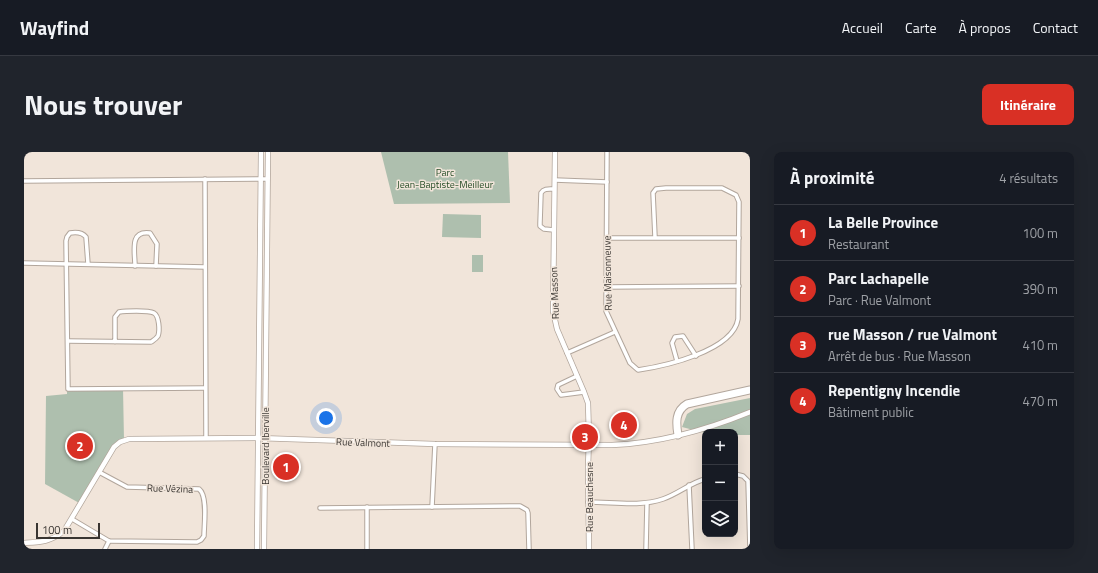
<!DOCTYPE html>
<html lang="fr">
<meta charset="utf-8">
<style>
body{margin:0;font-family:"Titillium Web",sans-serif;background:#20242c;color:#f1f3f6}
.controls{position:absolute;right:12px;bottom:12px;display:grid;overflow:hidden;border-radius:8px;box-shadow:0 4px 16px #0002}
.controls button{width:36px;height:36px;display:grid;place-items:center;padding:0;border:0;border-bottom:1px solid #363941;background:#171b24;color:#f1f3f6;font:20px sans-serif}
.scale{position:absolute;left:12px;bottom:10px;width:64px;box-sizing:border-box;padding-left:4px;border:2px solid #393531;border-top:0;font-size:11px;line-height:14px;white-space:nowrap;color:#393531;-webkit-text-stroke:3px #f1e5da;paint-order:stroke}
.you{position:absolute;left:302px;top:266px;width:14px;height:14px;margin:-10px;border:3px solid #fff;border-radius:50%;background:#1a73e8;box-shadow:0 0 0 6px #1a73e833}
.badge{display:grid;place-items:center;width:26px;height:26px;border-radius:50%;background:#d93025;color:#fff;font-size:13px;font-weight:700}
.pin{position:absolute;translate:-50% -50%;border:2px solid #fff;box-shadow:0 1px 4px #0006}
.list{margin:0;padding:0;list-style:none}
h2{display:flex;justify-content:space-between;align-items:center;height:52px;margin:0;padding:0 16px;font-size:17px}
h2 small{font-size:13px;font-weight:400;color:#9ea1a6}
.list li{display:grid;grid-template-columns:26px 1fr auto;gap:12px;align-items:center;box-sizing:border-box;height:56px;padding:0 16px;border-top:1px solid #363941}
.list b{display:block;font-size:15px;white-space:nowrap}
.list p{margin:0;font-size:13px;white-space:nowrap;color:#9ea1a6}
.list em{font-size:13px;font-style:normal;color:#9ea1a6}
.icon{flex:none;width:22px;height:22px;fill:none;stroke:currentColor;stroke-width:2;stroke-linecap:round;stroke-linejoin:round}
.map{position:relative;flex:none;width:726px;height:397px;overflow:hidden;border-radius:8px}
header{display:flex;align-items:center;gap:24px;box-sizing:border-box;height:56px;padding:0 20px;background:#171b24;border-bottom:1px solid #363941}
header strong{font-size:19px}
nav{display:flex;gap:22px;margin-inline-start:auto;font-size:14px}
.intro{display:flex;align-items:center;justify-content:space-between;box-sizing:border-box;height:96px;padding:0 24px}
h1{margin:0;font-size:28px}
.button{padding:10px 18px;border-radius:8px;background:#d93025;color:#fff;font-size:14px;font-weight:700}
main{display:flex;gap:24px;padding:0 24px}
aside{flex:1;background:#171b24;border-radius:8px;box-shadow:0 4px 16px #0002}
.map>svg:first-child{display:block}
.green{fill:#aebfae}
.lines{fill:none;stroke-linecap:round;stroke-linejoin:round}
.minor-casing{stroke:#b2a69c;stroke-width:5.5}
.tertiary-casing{stroke:#b2a69c;stroke-width:6}
.motorway-casing{stroke:#b2a69c;stroke-width:9}
.minor{stroke:#fff;stroke-width:3.5}
.tertiary{stroke:#fff;stroke-width:4.5}
.motorway{stroke:#fff;stroke-width:7}
.labels{text-anchor:middle;stroke-width:3;stroke-linejoin:round;paint-order:stroke}
.park-label{font-size:10px;fill:#264d27;stroke:#f1e5da}
.street-label{font-size:10px;fill:#393531;stroke:#f1e5da}
</style>
<header>
<strong>Wayfind</strong>
<nav><a>Accueil</a><a>Carte</a><a>À propos</a><a>Contact</a></nav>
</header>
<div class="intro"><h1>Nous trouver</h1><a class="button">Itinéraire</a></div>
<main>
<div class="map">
<svg width="726" height="397" viewBox="0 0 726 397">
<rect width="100%" height="100%" fill="#f1e5da"/>
<g class="green">
<polygon points="357,0 484,0 486,51 370,52"/>
<polygon points="419,62 457,63 457,86 418,85"/>
<rect x="448" y="103" width="11" height="17"/>
<polygon points="99,236 100,288 96,290 57,352 21,332 22,244 43,242 43,237"/>
<polygon points="726,246 726,283 711,283 711,280 681,280 681,281 658,275 663,262 671,257"/>
</g>
<g class="lines">
<defs>
<g id="minor">
<path d="M583,0L582,159L606,211L614,218C641,214 709,199 714,167L715,50L712,43L698,36H642L632,37L629,41L631,85"/>
<polyline points="181,27 182,285"/>
<polyline points="531,28 583,30"/>
<polyline points="0,29 243,27"/>
<path d="M530,78L520,77L516,74V71L517,41C520,36 525,37 530,37"/>
<polyline points="583,86 715,86"/>
<polyline points="0,111 181,115"/>
<path d="M64,112L62,85C58,80 52,80 46,81L43,85L42,89L44,237L181,236"/>
<path d="M111,114C111,100 105,78 126,81L133,92L132,114"/>
<polyline points="582,135 715,134"/>
<path d="M44,189L127,190C130,188 132,187 134,184C136,178 135,164 130,161C124,158 101,159 95,160L91,165V190"/>
<polyline points="543,201 591,180"/>
<polyline points="653,209 648,191 651,185 659,184 672,204"/>
<polyline points="553,224 534,233 533,237 537,243 560,240"/>
<polyline points="711,322 719,324 724,329 726,397"/>
<polyline points="665,333 668,397"/>
<path d="M564,350C589,350 616,355 639,347C654,342 666,331 681,327"/>
<polyline points="408,355 411,292"/>
<polyline points="296,356 496,354 503,358 504,361 505,397"/>
<path d="M48,367L85,389L173,390L177,388L180,384C180,373 184,344 175,337L103,335L75,320"/>
<polyline points="81,397 85,389"/>
<polyline points="343,397 343,355"/>
<polyline points="622,397 623,351"/>
</g>
<g id="tertiary">
<polyline points="531,0 529,159 533,177 560,240 564,251 565,285 564,316 565,397"/>
<path d="M0,391C17,390 26,390 40,379L90,295L96,290L105,287L234,286L411,292L588,293C635,291 682,278 726,260"/>
<polyline points="233,397 237,0"/>
<polyline points="240,397 244,0"/>
</g>
<path id="motorway" d="M654,283C652,271 651,259 663,252L726,238"/>
</defs>
<use href="#minor" class="minor-casing"/>
<use href="#tertiary" class="tertiary-casing"/>
<use href="#motorway" class="motorway-casing"/>
<use href="#minor" class="minor"/>
<use href="#tertiary" class="tertiary"/>
<use href="#motorway" class="motorway"/>
</g>
<g class="labels">
<g class="park-label">
<text x="421" y="24">Parc<tspan x="421" dy="12">Jean-Baptiste-Meilleur</tspan></text>
</g>
<g class="street-label">
<text transform="translate(583 121) rotate(-91)" y="4">Rue Maisonneuve</text>
<text transform="translate(530 141) rotate(-92)" y="4">Rue Masson</text>
<text transform="translate(339 290) rotate(2)" y="4">Rue Valmont</text>
<text transform="translate(241 294) rotate(-90)" y="4">Boulevard Iberville</text>
<text transform="translate(146 336) rotate(2)" y="4">Rue Vézina</text>
<text transform="translate(565 345) rotate(-90)" y="4">Rue Beauchesne</text>
</g>
</g>
</svg>
<div class="controls">
<button>+</button>
<button>−</button>
<button><svg class="icon" aria-label="layers" viewBox="0 0 24 24"><path d="M12 4l9 5-9 5-9-5zM3 14l9 5 9-5"/></svg></button>
</div>
<div class="scale">100 m</div>
<div class="you"></div>
<div class="pin badge" style="left:262px;top:315px">1</div>
<div class="pin badge" style="left:56px;top:294px">2</div>
<div class="pin badge" style="left:561px;top:285px">3</div>
<div class="pin badge" style="left:600px;top:273px">4</div>
</div>
<aside>
<h2>À proximité<small>4 résultats</small></h2>
<ul class="list">
<li><span class="badge">1</span><div><b>La Belle Province</b><p>Restaurant</p></div><em>100 m</em></li>
<li><span class="badge">2</span><div><b>Parc Lachapelle</b><p>Parc · Rue Valmont</p></div><em>390 m</em></li>
<li><span class="badge">3</span><div><b>rue Masson / rue Valmont</b><p>Arrêt de bus · Rue Masson</p></div><em>410 m</em></li>
<li><span class="badge">4</span><div><b>Repentigny Incendie</b><p>Bâtiment public</p></div><em>470 m</em></li>
</ul>
</aside>
</main>
